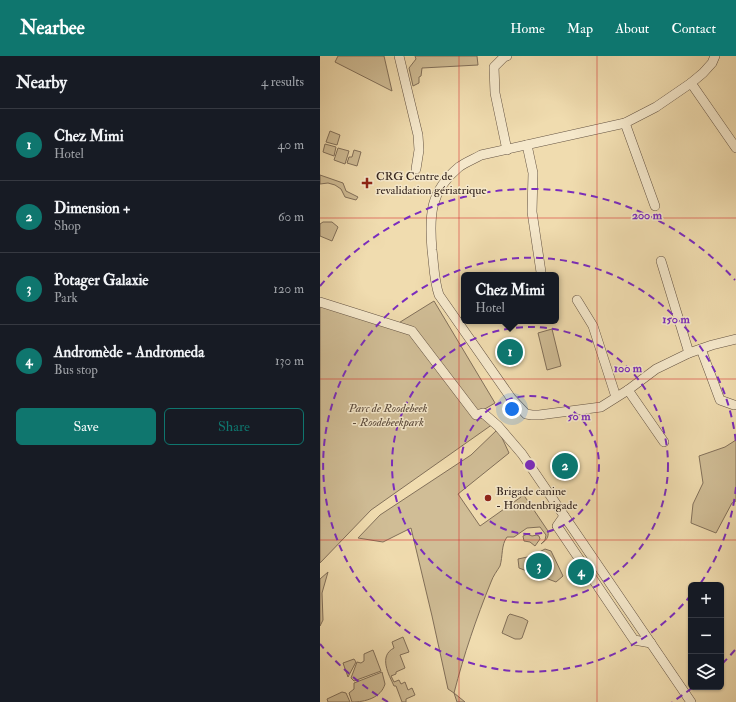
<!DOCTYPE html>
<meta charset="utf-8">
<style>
body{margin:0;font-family:"IM FELL Double Pica",serif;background:#20242c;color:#f1f3f6}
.controls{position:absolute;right:12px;bottom:12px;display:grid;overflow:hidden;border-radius:6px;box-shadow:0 1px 3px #0004}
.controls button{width:36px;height:36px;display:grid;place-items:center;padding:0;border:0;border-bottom:1px solid #363941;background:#171b24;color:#f1f3f6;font:20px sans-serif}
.you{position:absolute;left:192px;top:353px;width:14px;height:14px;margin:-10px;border:3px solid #fff;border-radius:50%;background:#1a73e8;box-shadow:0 0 0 6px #1a73e833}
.badge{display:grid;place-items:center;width:26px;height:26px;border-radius:50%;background:#0f766e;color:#fff;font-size:13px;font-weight:700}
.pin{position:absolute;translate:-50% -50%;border:2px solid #fff;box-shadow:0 1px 4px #0006}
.popup{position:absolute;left:141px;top:216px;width:98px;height:52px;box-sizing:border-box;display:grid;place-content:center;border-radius:6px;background:#171b24;filter:drop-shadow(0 1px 3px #0005);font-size:13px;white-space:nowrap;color:#9ea1a6}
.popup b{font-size:15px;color:#f1f3f6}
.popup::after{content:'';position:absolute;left:50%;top:100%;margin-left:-8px;border:8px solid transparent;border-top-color:#171b24}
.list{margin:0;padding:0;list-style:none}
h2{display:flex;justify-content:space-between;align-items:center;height:52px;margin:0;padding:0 16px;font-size:17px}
h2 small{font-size:13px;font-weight:400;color:#9ea1a6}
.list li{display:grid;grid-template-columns:26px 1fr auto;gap:12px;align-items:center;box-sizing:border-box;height:72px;padding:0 16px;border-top:1px solid #363941}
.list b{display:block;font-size:15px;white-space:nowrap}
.list p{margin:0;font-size:13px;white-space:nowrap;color:#9ea1a6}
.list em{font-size:13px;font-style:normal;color:#9ea1a6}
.actions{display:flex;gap:8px;padding:12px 16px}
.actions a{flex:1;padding:9px 0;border:1px solid #0f766e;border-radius:6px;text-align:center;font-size:14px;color:#0f766e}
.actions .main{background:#0f766e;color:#fff}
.icon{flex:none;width:22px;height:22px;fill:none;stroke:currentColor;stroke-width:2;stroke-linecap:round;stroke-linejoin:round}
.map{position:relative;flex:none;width:416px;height:646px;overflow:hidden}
header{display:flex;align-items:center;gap:24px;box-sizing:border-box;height:56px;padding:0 20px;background:#0f766e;color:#fff}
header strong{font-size:19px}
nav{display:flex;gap:22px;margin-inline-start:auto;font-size:14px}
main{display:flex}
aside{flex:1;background:#171b24}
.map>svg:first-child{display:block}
.green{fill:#d0bd96;stroke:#82705a}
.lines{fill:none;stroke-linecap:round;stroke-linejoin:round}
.minor-casing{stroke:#635242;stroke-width:10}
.minor{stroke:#f5e8cb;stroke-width:9}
.grid{fill:none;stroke:#d62828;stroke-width:1;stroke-opacity:0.55}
.ring{fill:none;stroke:#7b2cbf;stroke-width:2;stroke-dasharray:7 5}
.poi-dot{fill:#8f2418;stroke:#f5e8cb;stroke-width:1.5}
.labels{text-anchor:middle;stroke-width:3;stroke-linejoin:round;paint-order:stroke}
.poi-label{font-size:12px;fill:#34241d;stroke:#f5e8cb;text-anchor:start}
.park-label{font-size:12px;font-style:italic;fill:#5b4a3b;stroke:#f5e8cb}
.centre{fill:#7b2cbf;stroke:#f5e8cb;stroke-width:2}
.ring-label{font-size:12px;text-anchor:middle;font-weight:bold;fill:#7b2cbf;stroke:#f5e8cb;stroke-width:3;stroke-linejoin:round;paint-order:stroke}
</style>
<header>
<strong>Nearbee</strong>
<nav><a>Home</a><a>Map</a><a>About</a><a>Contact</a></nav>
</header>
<main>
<aside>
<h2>Nearby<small>4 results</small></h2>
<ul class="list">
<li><span class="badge">1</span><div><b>Chez Mimi</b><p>Hotel</p></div><em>40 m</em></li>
<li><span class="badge">2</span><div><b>Dimension +</b><p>Shop</p></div><em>60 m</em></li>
<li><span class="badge">3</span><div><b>Potager Galaxie</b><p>Park</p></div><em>120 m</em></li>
<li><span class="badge">4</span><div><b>Andromède - Andromeda</b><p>Bus stop</p></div><em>130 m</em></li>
</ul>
<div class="actions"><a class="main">Save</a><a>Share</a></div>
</aside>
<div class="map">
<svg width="416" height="646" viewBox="0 0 416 646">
<rect width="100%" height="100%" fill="#f0dcaf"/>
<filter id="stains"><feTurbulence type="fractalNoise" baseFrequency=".005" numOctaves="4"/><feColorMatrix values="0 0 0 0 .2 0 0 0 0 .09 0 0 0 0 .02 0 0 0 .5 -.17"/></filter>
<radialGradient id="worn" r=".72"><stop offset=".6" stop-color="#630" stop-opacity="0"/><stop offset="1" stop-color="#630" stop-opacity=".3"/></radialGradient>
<g class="green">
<polygon points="18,0 64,0 72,35 15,6"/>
<polygon points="95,0 157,0 158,9 102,12 101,20 99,21 99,27 93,30 89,12 96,3"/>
<polygon points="10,75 20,79 17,89 6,86"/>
<polygon points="5,88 16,91 14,100 3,96"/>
<polygon points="18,92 29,95 25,108 14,104"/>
<polygon points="34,94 41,96 37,110 27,107 29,101 32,101"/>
<polygon points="0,119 23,127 26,135 38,141 36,144 25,141 21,133 15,129 8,127 0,128"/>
<polygon points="3,166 12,166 18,171 12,185 0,180 0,168"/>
<polygon points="114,245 175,347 158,357 92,271 77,268"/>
<polygon points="0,249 89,278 156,361 164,359 173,368 51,454 0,507"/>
<polygon points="232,273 241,310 227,314 218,277"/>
<path d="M178,373L189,397L138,438L160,470L201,441V440L203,438L228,475C229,482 226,484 221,488L225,484L226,479L220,471L207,472L194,481H187C181,489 183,500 180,510C177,515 173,520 171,526C156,563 144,598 134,637L145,646H137L134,637L128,633L112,560L91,472L63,486L38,482L60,459L151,399Z"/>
<polygon points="416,384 416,445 412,447 396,477 371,467 373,448 383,427 379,400 405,391"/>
<polygon points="207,478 212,480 217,479 219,480 220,483 215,490 210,486 204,485 203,480"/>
<polygon points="225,493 231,495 243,520 236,526 199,512 198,503 212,500"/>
<polygon points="8,516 2,537 3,564 0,570 0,523"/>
<polygon points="190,558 203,562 208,565 202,582 200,583 195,583 182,577 188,560"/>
<path d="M83,581L89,596L80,599L85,612L76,616V618L71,620L74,626L79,624L81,628L85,626L88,634L92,632L95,639L86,643V646H82L76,630H74C69,619 58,600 74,592L72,586Z"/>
<polygon points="53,594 61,615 34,625 31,622 37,606 41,607 44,605 44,598"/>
<polygon points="34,603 36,606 28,621 23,607"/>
<path d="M62,616L65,628C61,642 45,646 32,646L29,637L34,633V627Z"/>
<polygon points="22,636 26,637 30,646 8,646 7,643"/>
</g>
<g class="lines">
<defs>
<g id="minor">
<polyline points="79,0 98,79 99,94 96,113"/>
<polyline points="187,0 184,1 174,11 175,37 187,94"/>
<path d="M395,0L392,7L383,17L371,27L336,51L305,67L161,99C154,103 146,106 139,111C110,135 109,159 112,194C114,209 114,225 119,239L191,342L206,358L212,359H219L281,351L308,334L336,313L369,297L392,289L416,283"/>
<polyline points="371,27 416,92"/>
<polyline points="305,67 335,150"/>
<polyline points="207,89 213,117 212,156 221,216"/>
<polyline points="341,205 369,297"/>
<polyline points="257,244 273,270 296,341"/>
<polyline points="0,246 92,275 156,359 163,357 178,370 202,398 371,646"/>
<polyline points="381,293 400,344 414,349"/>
<polyline points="308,334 344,386"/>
<polyline points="244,460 237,470 314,584 331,587"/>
</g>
</defs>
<use href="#minor" class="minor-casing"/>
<use href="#minor" class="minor"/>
</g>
<path class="grid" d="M139,0V646M277,0V646M0,162H416M0,323H416M0,484H416"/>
<g class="ring">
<circle cx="210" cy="409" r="69"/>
<circle cx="210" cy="409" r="138"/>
<path d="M416 431A207 207 0 0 1 380 528M371 539A207 207 0 1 1 416 387"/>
<path d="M415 594A276 276 0 0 1 402 608M372 632A276 276 0 0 1 352 646M68 646A276 276 0 0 1 0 588M0 230A276 276 0 0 1 415 224"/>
</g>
<g class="poi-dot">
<path d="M45 121h4v4h4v4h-4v4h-4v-4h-4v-4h4z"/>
<circle cx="168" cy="442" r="4"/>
</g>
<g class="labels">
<g class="poi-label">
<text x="56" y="124">CRG Centre de<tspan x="56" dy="14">revalidation gériatrique</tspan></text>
<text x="176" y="439">Brigade canine<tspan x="176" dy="14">- Hondenbrigade</tspan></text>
</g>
<g class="park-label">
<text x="68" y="356">Parc de Roodebeek<tspan x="68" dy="14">- Roodebeekpark</tspan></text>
</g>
</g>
<circle cx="210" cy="409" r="6" class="centre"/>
<g class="ring-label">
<text x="327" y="163">200 m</text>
<text x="356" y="267">150 m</text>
<text x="308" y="316">100 m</text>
<text x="259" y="364">50 m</text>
</g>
<rect width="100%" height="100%" filter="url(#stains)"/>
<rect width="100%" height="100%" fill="url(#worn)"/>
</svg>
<div class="controls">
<button>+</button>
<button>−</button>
<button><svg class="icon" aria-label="layers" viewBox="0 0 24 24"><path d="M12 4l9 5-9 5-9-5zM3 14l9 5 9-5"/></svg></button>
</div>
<div class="you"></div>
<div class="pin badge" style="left:190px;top:296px">1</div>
<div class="popup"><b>Chez Mimi</b>Hotel</div>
<div class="pin badge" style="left:245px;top:410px">2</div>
<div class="pin badge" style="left:219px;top:510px">3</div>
<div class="pin badge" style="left:261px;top:516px">4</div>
</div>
</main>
